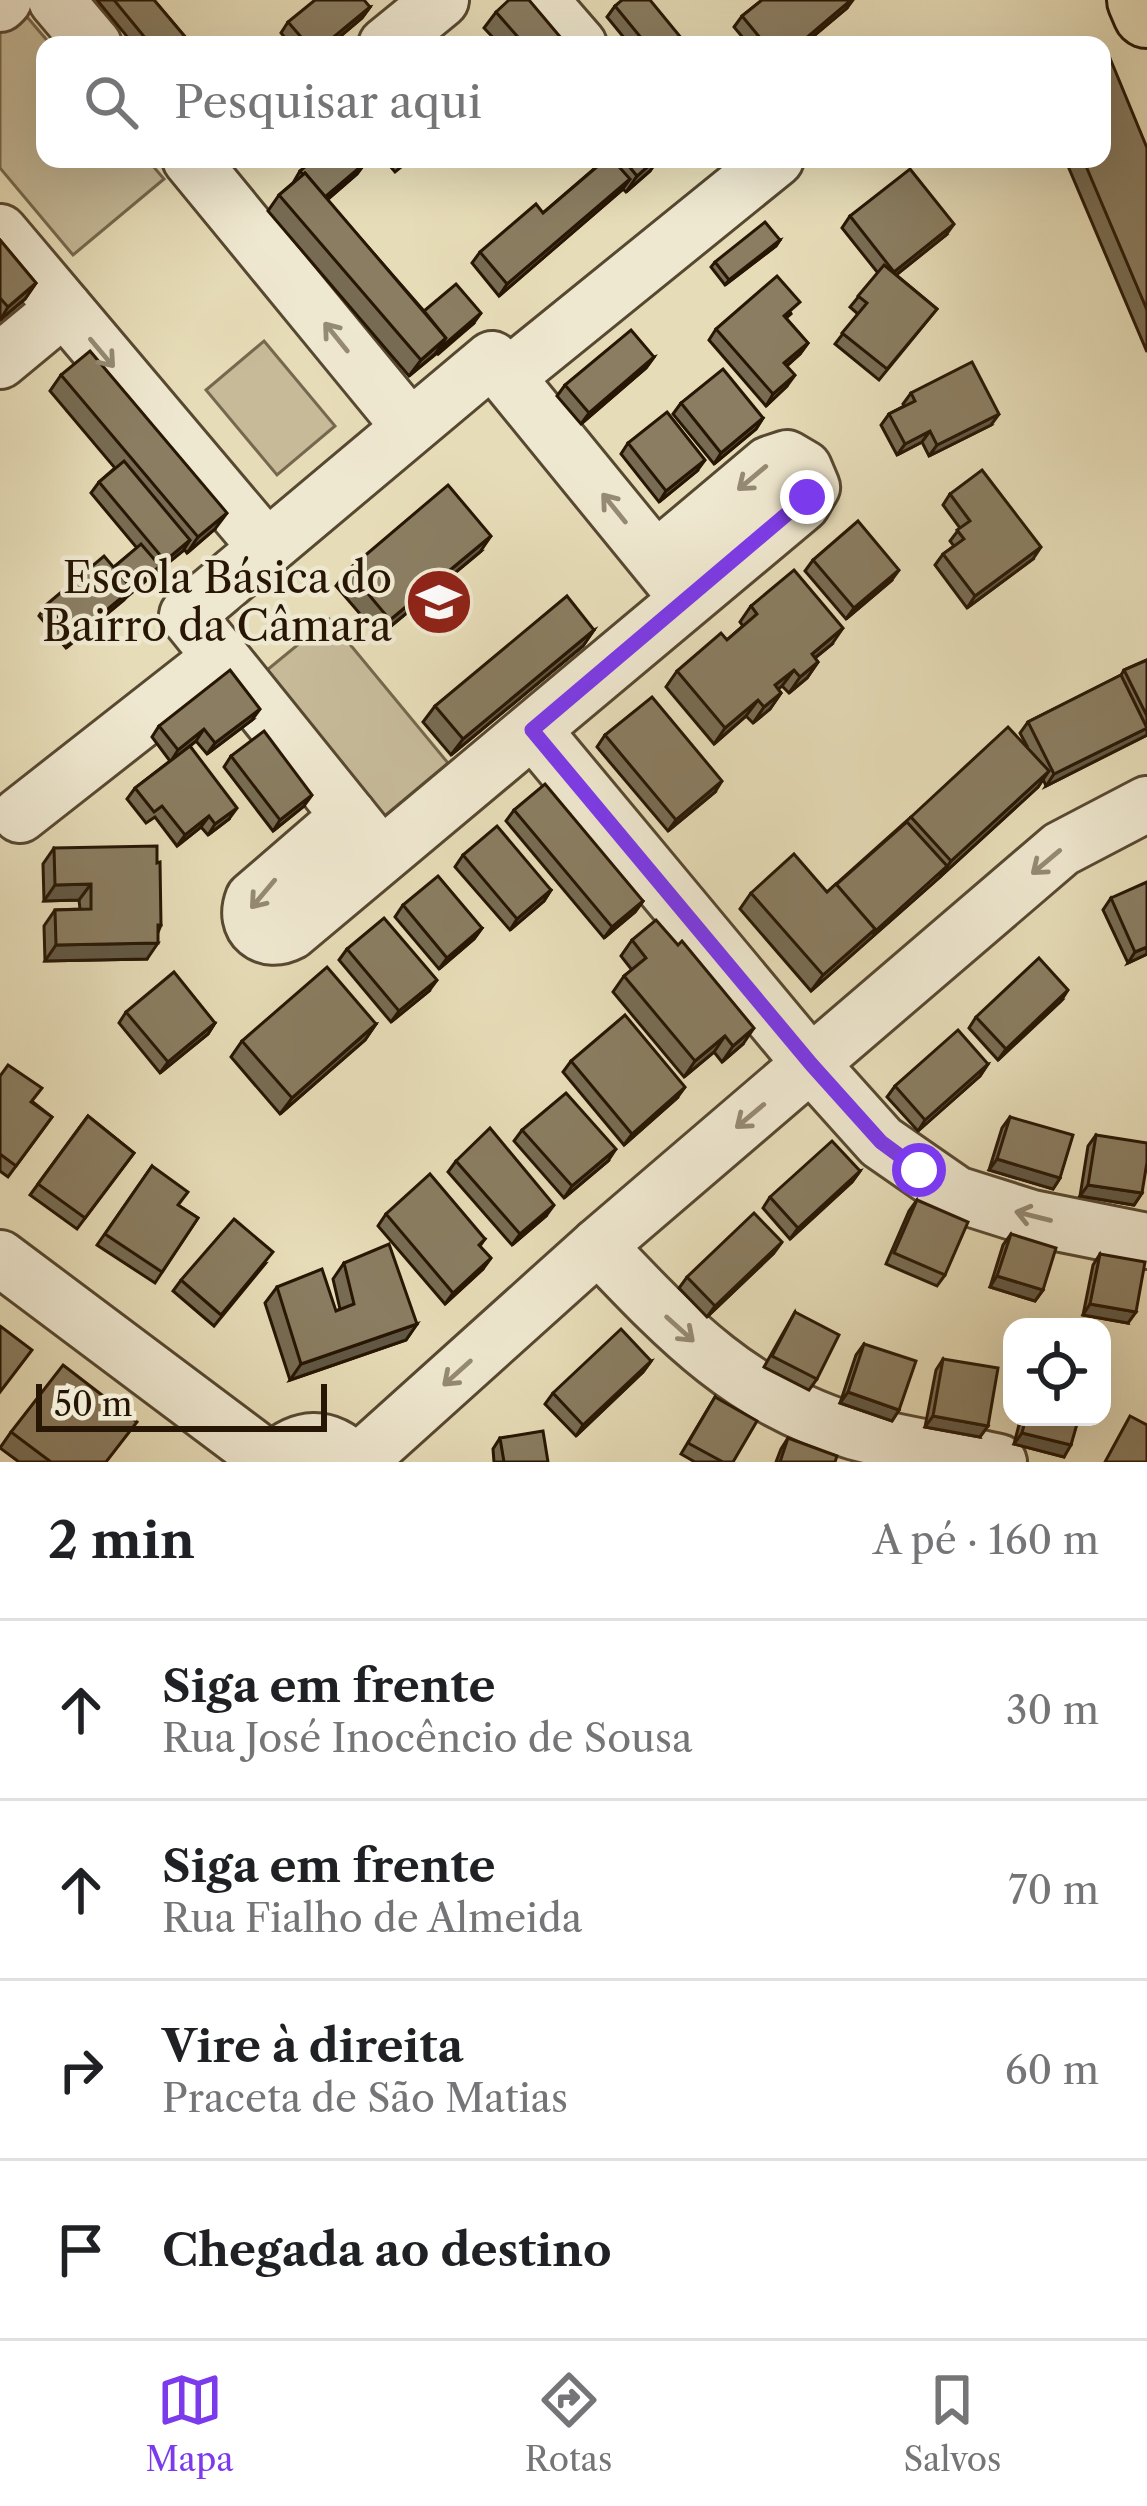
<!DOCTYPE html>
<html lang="pt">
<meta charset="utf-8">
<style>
body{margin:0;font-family:"Libre Caslon Text",serif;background:#f2f2f2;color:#202124}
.controls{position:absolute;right:36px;bottom:36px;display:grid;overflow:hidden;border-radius:24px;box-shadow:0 12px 48px #0002}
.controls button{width:108px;height:108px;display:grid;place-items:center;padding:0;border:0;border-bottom:3px solid #e0e0e0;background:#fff;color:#202124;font:60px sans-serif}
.scale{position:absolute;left:36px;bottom:30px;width:291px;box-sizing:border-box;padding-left:12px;border:6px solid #271604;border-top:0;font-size:33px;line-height:42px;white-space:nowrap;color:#271604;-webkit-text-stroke:9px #efe8d0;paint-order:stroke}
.stop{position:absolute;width:36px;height:36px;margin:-27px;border:9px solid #7c3aed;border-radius:50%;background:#fff}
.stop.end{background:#7c3aed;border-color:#fff;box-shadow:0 3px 12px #0008}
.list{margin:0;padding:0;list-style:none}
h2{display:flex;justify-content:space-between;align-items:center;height:156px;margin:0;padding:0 48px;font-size:51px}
h2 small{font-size:39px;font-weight:400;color:#757577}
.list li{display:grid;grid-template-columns:78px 1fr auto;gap:36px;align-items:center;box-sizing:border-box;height:180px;padding:0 48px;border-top:3px solid #e0e0e0}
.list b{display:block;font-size:45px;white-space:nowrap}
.list p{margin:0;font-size:39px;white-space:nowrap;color:#757577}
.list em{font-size:39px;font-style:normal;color:#757577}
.icon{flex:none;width:66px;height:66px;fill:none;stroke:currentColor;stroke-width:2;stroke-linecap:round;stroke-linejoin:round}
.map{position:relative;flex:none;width:1147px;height:1462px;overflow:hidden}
.search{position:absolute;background:#fff;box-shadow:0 12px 48px #0002;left:36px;right:36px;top:36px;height:132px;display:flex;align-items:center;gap:30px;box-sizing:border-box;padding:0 42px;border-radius:24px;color:#757577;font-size:45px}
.sheet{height:876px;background:#fff}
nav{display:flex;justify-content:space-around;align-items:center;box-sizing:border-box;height:168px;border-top:3px solid #e0e0e0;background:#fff;font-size:33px;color:#757577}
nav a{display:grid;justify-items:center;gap:6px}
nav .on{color:#7c3aed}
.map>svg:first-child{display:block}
.green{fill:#c6ba99;stroke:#76684e;stroke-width:3}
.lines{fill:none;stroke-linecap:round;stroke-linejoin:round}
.minor-casing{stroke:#574831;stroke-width:60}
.major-casing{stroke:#271604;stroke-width:72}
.minor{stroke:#efe8d0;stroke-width:54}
.major{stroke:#e6dcb7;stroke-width:66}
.wall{fill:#776c53;stroke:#271604;stroke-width:3}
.shaded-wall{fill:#615844;stroke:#271604;stroke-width:3}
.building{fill:#8a7d61;stroke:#271604;stroke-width:3}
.oneway{stroke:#958a74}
.route{stroke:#7c3aed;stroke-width:15}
.labels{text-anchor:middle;stroke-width:9;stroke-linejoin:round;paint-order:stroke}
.poi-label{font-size:42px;fill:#271604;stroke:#efe8d0;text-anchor:end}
</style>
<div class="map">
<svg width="1147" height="1462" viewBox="0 0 1147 1462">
<rect width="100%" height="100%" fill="#e6dcb7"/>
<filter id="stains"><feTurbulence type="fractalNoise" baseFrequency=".00167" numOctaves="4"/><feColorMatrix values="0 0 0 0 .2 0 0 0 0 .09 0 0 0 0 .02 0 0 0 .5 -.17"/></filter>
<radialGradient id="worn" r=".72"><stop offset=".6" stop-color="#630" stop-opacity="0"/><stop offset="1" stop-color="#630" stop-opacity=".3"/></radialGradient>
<g class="green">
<polygon points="22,11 51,45 45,45 45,159 147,159 164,179 73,255 0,168 0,29"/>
<polygon points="264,341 335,426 277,475 206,390"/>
<polygon points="329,619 448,763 381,819 261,675"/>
</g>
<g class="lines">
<defs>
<g id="minor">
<polyline points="56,0 94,45"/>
<polyline points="540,0 579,45"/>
<polyline points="0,4 4,0"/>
<polyline points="386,45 441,0"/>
<polyline points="190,159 410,427"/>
<polyline points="0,232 267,548"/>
<polyline points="0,361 64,308"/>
<polyline points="507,377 776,159"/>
<polyline points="533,730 811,1064 881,1142 956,1194 1032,1218 1147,1241"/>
<polyline points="20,815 220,658"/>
<path d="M349,816L253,899C242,927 265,946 291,932L802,504L812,487L804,468L787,458L769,464L656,559"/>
<polyline points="370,842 187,615 492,359 679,588"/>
<path d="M598,1246C676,1328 742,1399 855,1432C903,1445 951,1451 999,1462"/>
<polyline points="0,1258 272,1462"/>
<path d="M272,1462C300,1435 327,1433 355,1462"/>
<polyline points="358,1462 598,1246 1061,849 1147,804"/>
</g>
<polyline id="major" points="1141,0 1147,14"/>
</defs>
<use href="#minor" class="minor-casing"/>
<use href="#major" class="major-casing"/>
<use href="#minor" class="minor"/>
<use href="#major" class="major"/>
</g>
<g class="wall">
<polygon points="97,0 154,0 192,45 134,45"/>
<polygon points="762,0 853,0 847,8 803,45 749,45 734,27 742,16"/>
<polygon points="615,6 687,45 630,45 607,17"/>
<polygon points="370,7 362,18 330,45 291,45 281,33 288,22"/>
<polygon points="496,12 567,45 500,45 484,28"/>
<polygon points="1147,148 1147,352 1065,159 1102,159"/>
<polygon points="384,159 411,159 395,172"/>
<polygon points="598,159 658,159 650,171 626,192 623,189 499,296 472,263 480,252 543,213 601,163"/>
<polygon points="365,163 357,174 327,200 424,311 473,324 409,376 268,211 279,195 293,183 300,171"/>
<polygon points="850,216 946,235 896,275 937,309 879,380 835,344 858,314 850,307 878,273 842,228"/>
<polygon points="0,240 36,283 25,299 0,320"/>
<polygon points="780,240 776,246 725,285 711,267 715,262"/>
<polygon points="792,313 786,318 808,343 800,354 787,366 787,386 766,406 709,340 716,329"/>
<polygon points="654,357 646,368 581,424 557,396 565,385"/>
<polygon points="61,375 215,529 187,553 184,549 66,648 39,616 46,605 114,567 137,548 91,493 99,482 115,468 50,391"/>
<polygon points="911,393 991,425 929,456 922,442 897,455 881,425 889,414 904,406 903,404"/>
<polygon points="681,403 763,418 756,429 714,464 673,414"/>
<polygon points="628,443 697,471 659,502 621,454"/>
<polygon points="950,494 1033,559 967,608 935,565 943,554 954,546 950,541 960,528 943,505"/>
<polygon points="480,552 379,636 336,586 348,570"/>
<polygon points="813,560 891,581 846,619 805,571"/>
<polygon points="751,606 832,644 815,658 818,662 807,678 789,693 782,686 778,689 781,693 770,709 753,723 746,716 714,744 666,687 677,671 727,640 743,626 740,622"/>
<polygon points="594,630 583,646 451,755 423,722 435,706"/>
<polygon points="1147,660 1147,735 1046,786 1043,779 1038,787 940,877 811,991 740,909 751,893 827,892 911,817 1027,746 1020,733 1028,722 1121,675 1124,670"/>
<polygon points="252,720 207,754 196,741 190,746 229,819 208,835 201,827 177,846 155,817 146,823 127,799 135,788 170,761 152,737 159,726"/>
<polygon points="605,735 715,792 668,831 597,747"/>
<polygon points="231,756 304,806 273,831 224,767"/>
<polygon points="514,810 643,901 635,912 604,938 506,821"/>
<polygon points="54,848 161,925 147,959 45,961 44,926 55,910 80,909 79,900 44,901 43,864"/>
<polygon points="463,855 551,890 544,901 510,930 455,867"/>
<polygon points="1111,898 1147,954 1128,963 1103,910"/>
<polygon points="403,905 482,928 474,939 439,969 395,917"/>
<polygon points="632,940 678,945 743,1044 722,1062 714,1052 684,1077 613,992 624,976 632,970 621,956"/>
<polygon points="347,949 429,991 391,1022 339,960"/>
<polygon points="1061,1001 998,1060 969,1028 976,1017"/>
<polygon points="126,1012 215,1023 208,1034 160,1073 119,1023"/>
<polygon points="376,1024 365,1040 280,1114 231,1057 242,1041"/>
<polygon points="571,1061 677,1098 624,1145 563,1072"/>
<polygon points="988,1064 980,1076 918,1131 887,1097 895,1086"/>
<polygon points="0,1076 52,1117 8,1177 0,1171"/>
<polygon points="88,1116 134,1153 77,1229 30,1195"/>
<polygon points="1010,1117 1060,1178 1053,1189 989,1170 1002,1128"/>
<polygon points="522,1130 608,1161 564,1198 514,1141"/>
<polygon points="1096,1135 1142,1193 1134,1205 1080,1196 1088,1146"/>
<polygon points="456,1161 546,1216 512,1245 448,1172"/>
<polygon points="152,1166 178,1205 198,1218 155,1283 97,1245"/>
<polygon points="860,1171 852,1182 790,1239 763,1208 770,1197"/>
<polygon points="917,1200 945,1275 937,1286 886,1264 909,1211"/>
<polygon points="386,1214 485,1239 480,1246 483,1269 445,1304 378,1226"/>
<polygon points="1011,1234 1043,1290 1035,1301 990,1287 1003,1245"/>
<polygon points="774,1253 707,1317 679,1288 687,1277"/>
<polygon points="1100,1254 1128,1323 1083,1315 1093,1265"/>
<polygon points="344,1263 417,1324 406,1340 290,1380 265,1303 277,1287 336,1311 340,1309 333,1279"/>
<polygon points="265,1264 214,1326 173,1291 181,1280"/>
<polygon points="795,1312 817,1379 809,1390 764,1367"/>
<polygon points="864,1344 899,1410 892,1421 840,1403 856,1355"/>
<polygon points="943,1359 980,1437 925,1427 936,1370"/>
<polygon points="651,1361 643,1372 576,1436 545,1404 553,1393"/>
<polygon points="715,1397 733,1462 695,1462 681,1454"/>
<polygon points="1021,1417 1079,1417 1064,1457 1014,1444"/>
<polygon points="11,1432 107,1462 19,1462 0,1448"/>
<polygon points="500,1438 548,1462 494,1462 493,1449"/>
<polygon points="788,1438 835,1462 776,1462 781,1449"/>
</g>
<g class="shaded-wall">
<polygon points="851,0 847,8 803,45 798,45"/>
<polygon points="370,7 362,18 330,45 324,45"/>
<polygon points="656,159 658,159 650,171 626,192 637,176"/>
<polygon points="365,163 357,174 315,210 323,199"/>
<polygon points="630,179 622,190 499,296 507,284"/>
<polygon points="954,224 946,235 886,283 894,272"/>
<polygon points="780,240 776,246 725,285 729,280"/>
<polygon points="36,283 25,299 0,320 8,307"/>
<polygon points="481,313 473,324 437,355 445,344"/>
<polygon points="446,338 435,354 409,376 421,360"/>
<polygon points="808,343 800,354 777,374 784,363"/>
<polygon points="654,357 646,368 581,424 589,413"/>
<polygon points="795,375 787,386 766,406 773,394"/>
<polygon points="999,414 991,425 929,456 937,445"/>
<polygon points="763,418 756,429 714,464 721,453"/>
<polygon points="930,431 922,442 897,455 905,444"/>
<polygon points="705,460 697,471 659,502 666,491"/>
<polygon points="227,513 215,529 187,553 198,537"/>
<polygon points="491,536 480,552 379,636 390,620"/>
<polygon points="190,540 183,551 157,572 165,561"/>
<polygon points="1041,547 1033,559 967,608 975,596"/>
<polygon points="899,570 891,581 846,619 854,608"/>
<polygon points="132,589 124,600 66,648 74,637"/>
<polygon points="843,628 832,644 800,670 812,654"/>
<polygon points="594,630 583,646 451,755 463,739"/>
<polygon points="818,662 807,678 789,693 800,677"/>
<polygon points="794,670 782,686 763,701 775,685"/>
<polygon points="781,693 770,709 753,723 764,707"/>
<polygon points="758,700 746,716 714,744 725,728"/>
<polygon points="260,709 252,720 207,754 215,743"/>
<polygon points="1147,728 1147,735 1046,786 1054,774"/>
<polygon points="204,729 196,741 171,761 178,750"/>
<polygon points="1049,771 1038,787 940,877 951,861"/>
<polygon points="722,781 715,792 668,831 676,820"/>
<polygon points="312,795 304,806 273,831 280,820"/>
<polygon points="237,808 229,819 208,835 215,824"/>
<polygon points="209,816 201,827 177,846 185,835"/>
<polygon points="947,866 940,877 811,991 823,975"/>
<polygon points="91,884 79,900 44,901 55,885"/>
<polygon points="551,890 544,901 510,930 517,919"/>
<polygon points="643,901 635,912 604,938 612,927"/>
<polygon points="482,928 474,939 439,969 447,958"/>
<polygon points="158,943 147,959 45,961 56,945"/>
<polygon points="1147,947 1147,954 1128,963 1135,952"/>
<polygon points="437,980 429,991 391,1022 399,1011"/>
<polygon points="1068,990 1061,1001 998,1060 1006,1049"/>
<polygon points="215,1023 208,1034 160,1073 168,1062"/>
<polygon points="376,1024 365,1040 280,1114 292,1098"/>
<polygon points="754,1028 743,1044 722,1062 733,1046"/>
<polygon points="725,1036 714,1052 684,1077 695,1061"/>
<polygon points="988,1064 980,1076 918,1131 925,1120"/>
<polygon points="685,1087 677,1098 624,1145 632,1134"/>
<polygon points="616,1149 608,1161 564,1198 572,1186"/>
<polygon points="997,1159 1060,1178 1053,1189 989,1170"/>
<polygon points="860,1171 852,1182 790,1239 798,1228"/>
<polygon points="1088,1185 1142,1193 1134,1205 1080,1196"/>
<polygon points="554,1205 546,1216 512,1245 520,1234"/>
<polygon points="782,1242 774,1253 707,1317 715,1306"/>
<polygon points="491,1258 483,1269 445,1304 453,1293"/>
<polygon points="997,1276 1043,1290 1035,1301 990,1287"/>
<polygon points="1090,1304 1136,1312 1128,1323 1083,1315"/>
<polygon points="417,1324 406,1340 290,1380 301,1364"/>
<polygon points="651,1361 643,1372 576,1436 583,1425"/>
<polygon points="848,1392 899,1410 892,1421 840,1403"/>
<polygon points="933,1416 988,1426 980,1437 925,1427"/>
<polygon points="1022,1433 1071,1445 1064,1457 1014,1444"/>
</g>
<g class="building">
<polygon points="114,0 154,0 192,45 151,45"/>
<polygon points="315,0 364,0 370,7 324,45 308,45 288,22"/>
<polygon points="509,0 529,0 567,45 525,45 496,12"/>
<polygon points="622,0 650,0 687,45 647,45 615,6"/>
<polygon points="762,0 851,0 798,45 766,45 742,16"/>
<polygon points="1107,51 1147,148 1147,310 1083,159 1102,159 1102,53"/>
<polygon points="314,159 362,159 365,163 325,197 305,173 303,175 300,171"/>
<polygon points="606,159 612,159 630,179 507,284 480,252 536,204 543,213"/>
<polygon points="623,159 656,159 637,176"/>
<polygon points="910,169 954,224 894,272 850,216"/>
<polygon points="305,173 446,338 421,360 279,195"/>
<polygon points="765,222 780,240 729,280 715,262"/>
<polygon points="0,240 36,283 8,307 0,298"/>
<polygon points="884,265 937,309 887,369 842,333 867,303 858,296"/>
<polygon points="777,276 800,302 784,316 808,343 784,363 795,375 773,394 716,329"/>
<polygon points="456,284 481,313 445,344 443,342 446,338 424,311"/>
<polygon points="631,330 654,357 589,413 565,385"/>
<polygon points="90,351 227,513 198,537 61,375"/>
<polygon points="972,362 999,414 937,445 930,431 905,444 889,414 915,401 911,393"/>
<polygon points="723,369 763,418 721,453 681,403"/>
<polygon points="667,412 705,460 666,491 628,443"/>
<polygon points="124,461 190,540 165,561 99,482"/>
<polygon points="982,470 1041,547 975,596 943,554 964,539 957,530 970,521 950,494"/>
<polygon points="448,485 491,536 390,620 348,570"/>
<polygon points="858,521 899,570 854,608 813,560"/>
<polygon points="141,544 160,566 129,593 132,589 114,567"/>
<polygon points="104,556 132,589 74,637 46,605"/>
<polygon points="794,570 843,628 812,654 818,662 800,677 794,670 775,685 781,693 764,707 758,700 725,728 677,671 721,633 727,640 757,614 751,606"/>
<polygon points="567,596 594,630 463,739 435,706"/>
<polygon points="1147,660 1147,716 1124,670"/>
<polygon points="230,670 260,709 215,743 204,729 178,750 159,726"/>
<polygon points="1121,675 1147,728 1054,774 1028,722"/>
<polygon points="652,697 722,781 676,820 605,735"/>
<polygon points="1008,727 1049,771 951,861 911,817"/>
<polygon points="264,731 312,795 280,820 231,756"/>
<polygon points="190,746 237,808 215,824 209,816 185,835 162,806 154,812 135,788"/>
<polygon points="545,784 643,901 612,927 514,810"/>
<polygon points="907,822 947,866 872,934 875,929 836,885"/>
<polygon points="497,826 551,890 517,919 463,855"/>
<polygon points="157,846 157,863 160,862 161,925 158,925 158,943 56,945 55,910 91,909 91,884 55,885 54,848"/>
<polygon points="794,854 827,892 836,884 875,929 823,975 751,893"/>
<polygon points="438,876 482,928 447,958 403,905"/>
<polygon points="1147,882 1147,947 1135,952 1111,898"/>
<polygon points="384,918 437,980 399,1011 347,949"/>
<polygon points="656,920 678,945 682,941 754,1028 733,1046 725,1036 695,1061 624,976 646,958 632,940"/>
<polygon points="1039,958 1068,990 1006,1049 976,1017"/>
<polygon points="327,967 376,1024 292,1098 242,1041"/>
<polygon points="174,972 215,1023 168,1062 126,1012"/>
<polygon points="625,1015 685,1087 632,1134 571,1061"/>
<polygon points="958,1030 988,1064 925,1120 895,1086"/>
<polygon points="8,1065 42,1088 31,1102 52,1117 16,1166 0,1154 0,1076"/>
<polygon points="566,1093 616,1149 572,1186 522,1130"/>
<polygon points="88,1116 134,1153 85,1218 38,1184"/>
<polygon points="1010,1117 1073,1135 1060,1178 997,1159"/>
<polygon points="490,1128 554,1205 520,1234 456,1161"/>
<polygon points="1096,1135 1147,1143 1147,1162 1142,1193 1088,1185"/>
<polygon points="832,1141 860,1171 798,1228 770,1197"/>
<polygon points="152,1166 188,1192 178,1205 198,1218 162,1272 105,1234"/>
<polygon points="430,1174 485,1239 479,1245 491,1258 453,1293 386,1214"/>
<polygon points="917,1200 968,1222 945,1275 894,1253"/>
<polygon points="754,1213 782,1242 715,1306 687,1277"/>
<polygon points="234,1219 273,1252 221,1315 181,1280"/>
<polygon points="1011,1234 1056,1248 1043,1290 997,1276"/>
<polygon points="389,1244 417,1324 301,1364 277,1287 322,1269 336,1311 354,1304 344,1263"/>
<polygon points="1100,1254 1145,1262 1136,1312 1090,1304"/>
<polygon points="795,1312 839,1335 817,1379 772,1356"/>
<polygon points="0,1326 32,1350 0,1392"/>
<polygon points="621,1329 651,1361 583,1425 553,1393"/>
<polygon points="864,1344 916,1361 899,1410 848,1392"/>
<polygon points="943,1359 998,1368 988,1426 933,1416"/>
<polygon points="63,1365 137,1422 106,1462 51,1462 11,1432"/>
<polygon points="715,1397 757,1421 733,1462 723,1462 688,1443"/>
<polygon points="1130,1416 1147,1425 1147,1462 1105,1462"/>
<polygon points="1026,1417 1079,1417 1071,1445 1022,1433"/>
<polygon points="543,1431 548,1462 504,1462 500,1438"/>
<polygon points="788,1438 837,1456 835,1462 780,1462"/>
</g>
<defs><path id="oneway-shaft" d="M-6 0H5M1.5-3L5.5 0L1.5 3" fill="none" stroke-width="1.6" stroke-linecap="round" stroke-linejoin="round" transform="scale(3)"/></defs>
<g class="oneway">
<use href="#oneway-shaft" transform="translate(336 337) rotate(-129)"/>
<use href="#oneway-shaft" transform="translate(102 353) rotate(50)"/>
<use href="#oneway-shaft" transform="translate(752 478) rotate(140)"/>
<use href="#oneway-shaft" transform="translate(614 508) rotate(-129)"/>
<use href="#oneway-shaft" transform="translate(1046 862) rotate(140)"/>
<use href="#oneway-shaft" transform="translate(263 894) rotate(130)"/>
<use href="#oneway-shaft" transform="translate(750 1116) rotate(140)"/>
<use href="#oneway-shaft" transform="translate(1033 1216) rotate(-166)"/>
<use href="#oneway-shaft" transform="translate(680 1329) rotate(42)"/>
<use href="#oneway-shaft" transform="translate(457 1373) rotate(138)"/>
</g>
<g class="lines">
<polyline class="route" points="807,497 532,730 811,1064 881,1142 919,1170"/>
</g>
<defs>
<symbol id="school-disc" viewBox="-11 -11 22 22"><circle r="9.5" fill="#8f2418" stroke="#efe8d0"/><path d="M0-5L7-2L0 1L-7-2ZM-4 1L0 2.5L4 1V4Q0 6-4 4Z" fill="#fff"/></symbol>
</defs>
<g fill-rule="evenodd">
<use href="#school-disc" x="401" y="564" width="76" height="76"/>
</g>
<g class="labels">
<g class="poi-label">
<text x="392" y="593">Escola Básica do<tspan x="392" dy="48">Bairro da Câmara</tspan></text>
</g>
</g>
<rect width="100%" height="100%" filter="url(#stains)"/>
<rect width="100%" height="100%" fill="url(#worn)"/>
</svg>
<div class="controls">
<button><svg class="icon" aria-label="locate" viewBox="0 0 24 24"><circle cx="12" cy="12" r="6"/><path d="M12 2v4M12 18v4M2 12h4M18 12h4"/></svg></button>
</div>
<div class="scale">50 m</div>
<div class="stop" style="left:919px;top:1170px"></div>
<div class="stop end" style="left:807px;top:497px"></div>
<div class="search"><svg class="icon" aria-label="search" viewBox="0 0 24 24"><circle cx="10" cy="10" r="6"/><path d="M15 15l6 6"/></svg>Pesquisar aqui</div>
</div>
<section class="sheet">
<h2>2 min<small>A pé · 160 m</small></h2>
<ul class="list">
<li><svg class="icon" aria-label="ahead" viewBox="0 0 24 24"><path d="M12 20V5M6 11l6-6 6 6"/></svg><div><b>Siga em frente</b><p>Rua José Inocêncio de Sousa</p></div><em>30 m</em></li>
<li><svg class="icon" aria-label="ahead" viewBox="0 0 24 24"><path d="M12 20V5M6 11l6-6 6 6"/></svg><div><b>Siga em frente</b><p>Rua Fialho de Almeida</p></div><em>70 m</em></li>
<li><svg class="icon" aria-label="right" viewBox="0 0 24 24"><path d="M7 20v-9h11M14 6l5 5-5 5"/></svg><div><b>Vire à direita</b><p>Praceta de São Matias</p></div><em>60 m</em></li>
<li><svg class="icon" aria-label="arrive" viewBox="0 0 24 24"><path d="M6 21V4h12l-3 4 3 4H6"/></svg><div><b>Chegada ao destino</b></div></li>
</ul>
</section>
<nav>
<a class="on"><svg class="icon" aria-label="map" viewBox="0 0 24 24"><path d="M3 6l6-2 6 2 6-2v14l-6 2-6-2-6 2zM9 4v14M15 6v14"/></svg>Mapa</a>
<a><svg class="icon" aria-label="directions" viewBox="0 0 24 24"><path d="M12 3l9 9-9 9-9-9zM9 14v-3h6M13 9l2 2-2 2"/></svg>Rotas</a>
<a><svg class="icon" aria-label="saved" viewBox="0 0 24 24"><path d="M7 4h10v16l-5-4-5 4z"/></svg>Salvos</a>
</nav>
